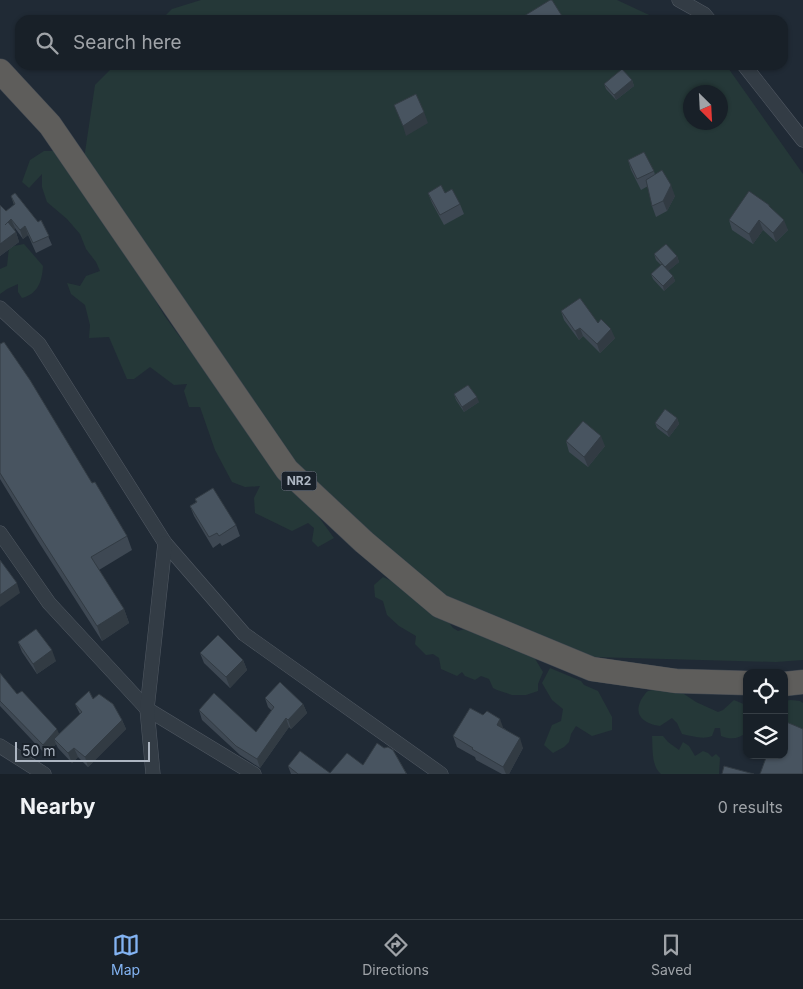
<!DOCTYPE html>
<style>
body{margin:0;font-family:Inter,sans-serif;background:#252d34;color:#f1f3f6}
.controls{position:absolute;right:15px;bottom:15px;display:grid;overflow:hidden;border-radius:10px;box-shadow:0 1px 4px #0004}
.controls button{width:45px;height:45px;display:grid;place-items:center;padding:0;border:0;border-bottom:1px solid #363e45;background:#182028;color:#f1f3f6;font:25px sans-serif}
.compass{position:absolute;left:683px;top:85px;width:45px;height:45px;border-radius:50%;background:#182028;box-shadow:0 1px 4px #0004;rotate:156deg}
.scale{position:absolute;left:15px;bottom:12px;width:135px;box-sizing:border-box;padding-left:5px;border:2px solid #adb6c2;border-top:0;font-size:14px;line-height:18px;white-space:nowrap;color:#adb6c2;-webkit-text-stroke:4px #19212a;paint-order:stroke}
.list{margin:0;padding:0;list-style:none}
h2{display:flex;justify-content:space-between;align-items:center;height:65px;margin:0;padding:0 20px;font-size:21px}
h2 small{font-size:16px;font-weight:400;color:#9fa3a8}
.icon{flex:none;width:28px;height:28px;fill:none;stroke:currentColor;stroke-width:2;stroke-linecap:round;stroke-linejoin:round}
.map{position:relative;flex:none;width:803px;height:774px;overflow:hidden}
.search{position:absolute;background:#182028;box-shadow:0 1px 4px #0004;left:15px;right:15px;top:15px;height:55px;display:flex;align-items:center;gap:12px;box-sizing:border-box;padding:0 18px;border-radius:15px;color:#9fa3a8;font-size:19px}
.sheet{height:145px;background:#182028}
nav{display:flex;justify-content:space-around;align-items:center;box-sizing:border-box;height:70px;border-top:1px solid #363e45;background:#182028;font-size:14px;color:#9fa3a8}
nav a{display:grid;justify-items:center;gap:2px}
nav .on{color:#83b3f2}
.map>svg:first-child{display:block}
.green{fill:#253838;fill-rule:evenodd}
.lines{fill:none;stroke-linecap:round;stroke-linejoin:round}
.minor-casing{stroke:#515963;stroke-width:15}
.trunk-casing{stroke:#3e4650;stroke-width:25}
.minor{stroke:#333c45;stroke-width:14}
.trunk{stroke:#5e5d5b;stroke-width:24}
.wall{fill:#3e4853}
.shaded-wall{fill:#323b43}
.building{fill:#485460;stroke:#323b43}
.labels{text-anchor:middle;stroke-width:5;stroke-linejoin:round;paint-order:stroke}
.shield{fill:#19212a;stroke:#818994;stroke-width:1}
.shield-label{font-size:12px;font-weight:bold;fill:#adb6c2}
</style>
<div class="map">
<svg width="803" height="774" viewBox="0 0 803 774">
<rect width="100%" height="100%" fill="#202a35"/>
<g class="green">
<polygon points="201,0 617,0 660,20 161,20 172,9"/>
<path d="M115,65H726L803,174V660L776,662L593,657L438,599L291,468L84,159L95,85ZM690,92H720V122H690Z"/>
<polygon points="44,151 60,151 138,271 164,315 185,344 210,367 334,538 318,547 312,541 314,528 308,523 292,531 255,513 254,498 260,486 245,487 232,482 215,450 200,407 189,407 184,391 187,384 174,385 150,367 134,379 127,379 109,337 89,338 90,325 85,305 71,294 67,283 80,286 86,276 100,271 96,262 86,249 80,234 67,219 47,202 42,187 42,174 29,188 22,182 30,160"/>
<path d="M24,244L43,266C42,281 38,294 22,298L18,292V284L7,289L0,294V269L7,266L9,247Z"/>
<polygon points="383,577 406,588 440,610 453,628 458,631 465,629 498,638 509,649 522,649 534,657 543,672 538,684 538,691 526,695 512,695 497,690 493,688 489,679 481,676 475,680 465,676 462,672 457,676 441,669 439,658 433,654 426,655 415,644 416,636 399,626 387,615 383,601 375,597 374,585"/>
<polygon points="550,668 581,681 584,685 598,691 612,717 612,730 592,736 576,726 571,734 569,742 564,747 553,753 544,745 552,725 561,721 563,709 552,700 542,683"/>
<path d="M656,689L678,690L696,702L718,712L723,710L734,700L746,705L747,706V732C739,739 731,740 721,736L720,728H715L712,736C703,740 692,736 682,734L677,723L672,718L660,726C645,724 633,716 641,700C643,697 645,693 648,691C651,690 653,690 656,689Z"/>
<polygon points="791,700 800,701 803,703 803,729 796,728 784,736 784,701"/>
<path d="M652,736H663L668,742L679,750L683,742L689,746L695,756L703,751L708,753L712,757L716,754L720,758L719,774H661C651,766 653,748 652,736Z"/>
</g>
<g class="lines">
<defs>
<g id="minor">
<polyline points="679,0 704,14 709,20"/>
<polyline points="744,65 803,140"/>
<polyline points="0,308 39,344 165,543 244,634 441,774"/>
<polyline points="0,533 49,603 147,709 254,774"/>
<polyline points="0,746 44,774"/>
<polyline points="153,774 147,709 165,543"/>
</g>
<g id="trunk">
<polyline points="0,71 50,125 287,470 364,542 440,606 592,669 676,681 747,683"/>
<polyline points="784,684 803,682"/>
</g>
</defs>
<use href="#minor" class="minor-casing"/>
<use href="#trunk" class="trunk-casing"/>
<use href="#minor" class="minor"/>
<use href="#trunk" class="trunk"/>
</g>
<g class="wall">
<polygon points="632,80 634,86 616,100 606,89 604,84"/>
<polygon points="628,160 654,171 655,175 675,196 667,211 656,217 652,206 648,186 641,190 631,170"/>
<polygon points="15,193 38,222 41,220 52,245 36,253 28,235 23,239 15,228 14,229 16,232 19,242 0,256 0,205 6,211 14,205 11,196"/>
<polygon points="428,193 445,193 460,204 464,214 444,225 432,203"/>
<polygon points="769,205 770,208 788,230 776,242 763,230 753,244 732,230 729,220"/>
<polygon points="654,254 677,256 679,262 668,271 673,276 675,281 664,291 653,279 651,274 661,265 656,260"/>
<polygon points="561,311 598,323 615,338 600,353 583,336 579,340 564,320"/>
<polygon points="0,344 127,536 132,550 99,570 124,609 129,623 102,641 38,541 0,479"/>
<polygon points="454,394 479,402 464,412 456,400"/>
<polygon points="677,418 679,424 669,437 657,428 655,423"/>
<polygon points="566,441 605,446 588,467 569,452"/>
<polygon points="195,499 236,525 240,536 222,546 220,543 213,548 194,516 190,506 196,502"/>
<polygon points="18,642 56,661 37,674 22,652"/>
<polygon points="200,653 243,660 247,670 230,688 204,663"/>
<polygon points="0,673 17,694 59,734 80,714 75,704 93,699 122,720 126,729 88,767 78,757 72,763 58,748 56,744 46,755 0,706"/>
<polygon points="265,698 303,704 307,713 291,729 289,727 260,768 240,755 202,720 199,710 256,732 272,711 268,707"/>
<polygon points="504,728 523,748 509,774 502,774 476,760 475,757 457,747 453,736"/>
<polygon points="384,748 393,750 407,774 291,774 288,766 330,773 363,765"/>
</g>
<g class="shaded-wall">
<polygon points="562,16 563,20 555,20"/>
<polygon points="632,80 634,86 616,100 614,95"/>
<polygon points="424,112 428,123 406,136 403,126"/>
<polygon points="671,185 675,196 667,211 663,201"/>
<polygon points="11,219 15,228 8,234 5,225"/>
<polygon points="759,220 763,230 753,244 749,234"/>
<polygon points="784,220 788,230 776,242 773,233"/>
<polygon points="25,226 28,235 23,239 20,230"/>
<polygon points="16,232 19,242 0,256 0,244"/>
<polygon points="677,256 679,262 667,272 665,267"/>
<polygon points="673,276 675,281 664,291 663,286"/>
<polygon points="580,328 583,336 579,340 575,331"/>
<polygon points="611,329 615,338 600,353 597,344"/>
<polygon points="477,397 479,402 464,412 462,407"/>
<polygon points="677,418 679,424 669,437 667,432"/>
<polygon points="601,436 605,446 588,467 584,457"/>
<polygon points="17,583 20,593 0,607 0,595"/>
<polygon points="124,609 129,623 102,641 97,626"/>
<polygon points="52,650 56,661 37,674 33,664"/>
<polygon points="243,660 247,670 230,688 226,677"/>
<polygon points="303,704 307,713 291,729 288,720"/>
<polygon points="286,718 289,727 260,768 257,759"/>
<polygon points="500,719 504,730 497,725"/>
<polygon points="122,720 126,729 88,767 85,757"/>
<polygon points="57,729 61,738 54,739 56,744 46,755 43,745"/>
<polygon points="520,738 523,748 509,774 506,774 503,767"/>
<polygon points="74,748 78,757 72,763 68,753"/>
</g>
<g class="building">
<polygon points="550,0 552,0 562,16 555,20 527,20 524,16"/>
<polygon points="622,69 632,80 614,95 604,84"/>
<polygon points="416,94 424,112 403,126 394,105"/>
<polygon points="644,152 654,171 637,179 628,160"/>
<polygon points="662,170 671,185 663,201 652,206 646,180"/>
<polygon points="441,185 445,193 452,189 460,204 440,215 428,193"/>
<polygon points="749,191 769,205 769,206 784,220 773,233 759,220 749,234 729,220"/>
<polygon points="15,193 38,222 41,220 49,236 33,243 25,226 20,230 11,219 5,225 8,222 16,232 0,244 0,205 6,211 15,204 11,196"/>
<polygon points="666,244 677,256 665,267 654,254"/>
<polygon points="662,264 673,276 663,286 651,274"/>
<polygon points="580,298 598,323 601,319 611,329 597,344 580,328 575,331 561,311"/>
<polygon points="4,342 30,380 92,483 95,482 127,536 91,557 124,609 97,626 33,526 0,473 0,344"/>
<polygon points="468,385 477,397 462,407 454,394"/>
<polygon points="665,409 677,418 667,432 655,423"/>
<polygon points="583,421 601,436 584,457 566,441"/>
<polygon points="213,488 236,525 219,536 217,533 209,537 190,506 197,502 195,499"/>
<polygon points="0,560 17,583 0,595"/>
<polygon points="36,629 52,650 33,664 18,642"/>
<polygon points="218,635 243,660 226,677 200,653"/>
<polygon points="0,673 17,694 22,691 57,729 43,745 0,701"/>
<polygon points="280,682 303,704 288,720 286,718 257,759 236,746 199,710 214,693 256,732 274,707 265,698"/>
<polygon points="89,691 93,699 99,694 113,704 122,720 85,757 74,748 68,753 54,739 82,712 75,704"/>
<polygon points="470,708 483,715 487,711 500,719 497,725 520,738 503,767 472,749 473,748 453,736"/>
<polygon points="784,721 803,729 803,728 803,774 760,774 767,755 784,755"/>
<polygon points="377,743 384,748 388,747 393,750 406,773 406,774 298,774 288,766 300,751 330,773 347,753 363,765"/>
<polygon points="724,766 754,774 722,774"/>
</g>
<g class="labels">
<rect class="shield" x="281.5" y="471.5" width="35" height="19" rx="4"/>
<g class="shield-label">
<text x="299" y="485">NR2</text>
</g>
</g>
</svg>
<div class="controls">
<button><svg class="icon" aria-label="locate" viewBox="0 0 24 24"><circle cx="12" cy="12" r="6"/><path d="M12 2v4M12 18v4M2 12h4M18 12h4"/></svg></button>
<button><svg class="icon" aria-label="layers" viewBox="0 0 24 24"><path d="M12 4l9 5-9 5-9-5zM3 14l9 5 9-5"/></svg></button>
</div>
<svg class="compass" viewBox="-18 -18 36 36"><path d="M0-13l5 13h-10z" fill="#e53935"/><path d="M0 13l5-13h-10z" fill="#9fa3a8"/></svg>
<div class="scale">50 m</div>
<div class="search"><svg class="icon" aria-label="search" viewBox="0 0 24 24"><circle cx="10" cy="10" r="6"/><path d="M15 15l6 6"/></svg>Search here</div>
</div>
<section class="sheet">
<h2>Nearby<small>0 results</small></h2>
<ul class="list">
</ul>
</section>
<nav>
<a class="on"><svg class="icon" aria-label="map" viewBox="0 0 24 24"><path d="M3 6l6-2 6 2 6-2v14l-6 2-6-2-6 2zM9 4v14M15 6v14"/></svg>Map</a>
<a><svg class="icon" aria-label="directions" viewBox="0 0 24 24"><path d="M12 3l9 9-9 9-9-9zM9 14v-3h6M13 9l2 2-2 2"/></svg>Directions</a>
<a><svg class="icon" aria-label="saved" viewBox="0 0 24 24"><path d="M7 4h10v16l-5-4-5 4z"/></svg>Saved</a>
</nav>
